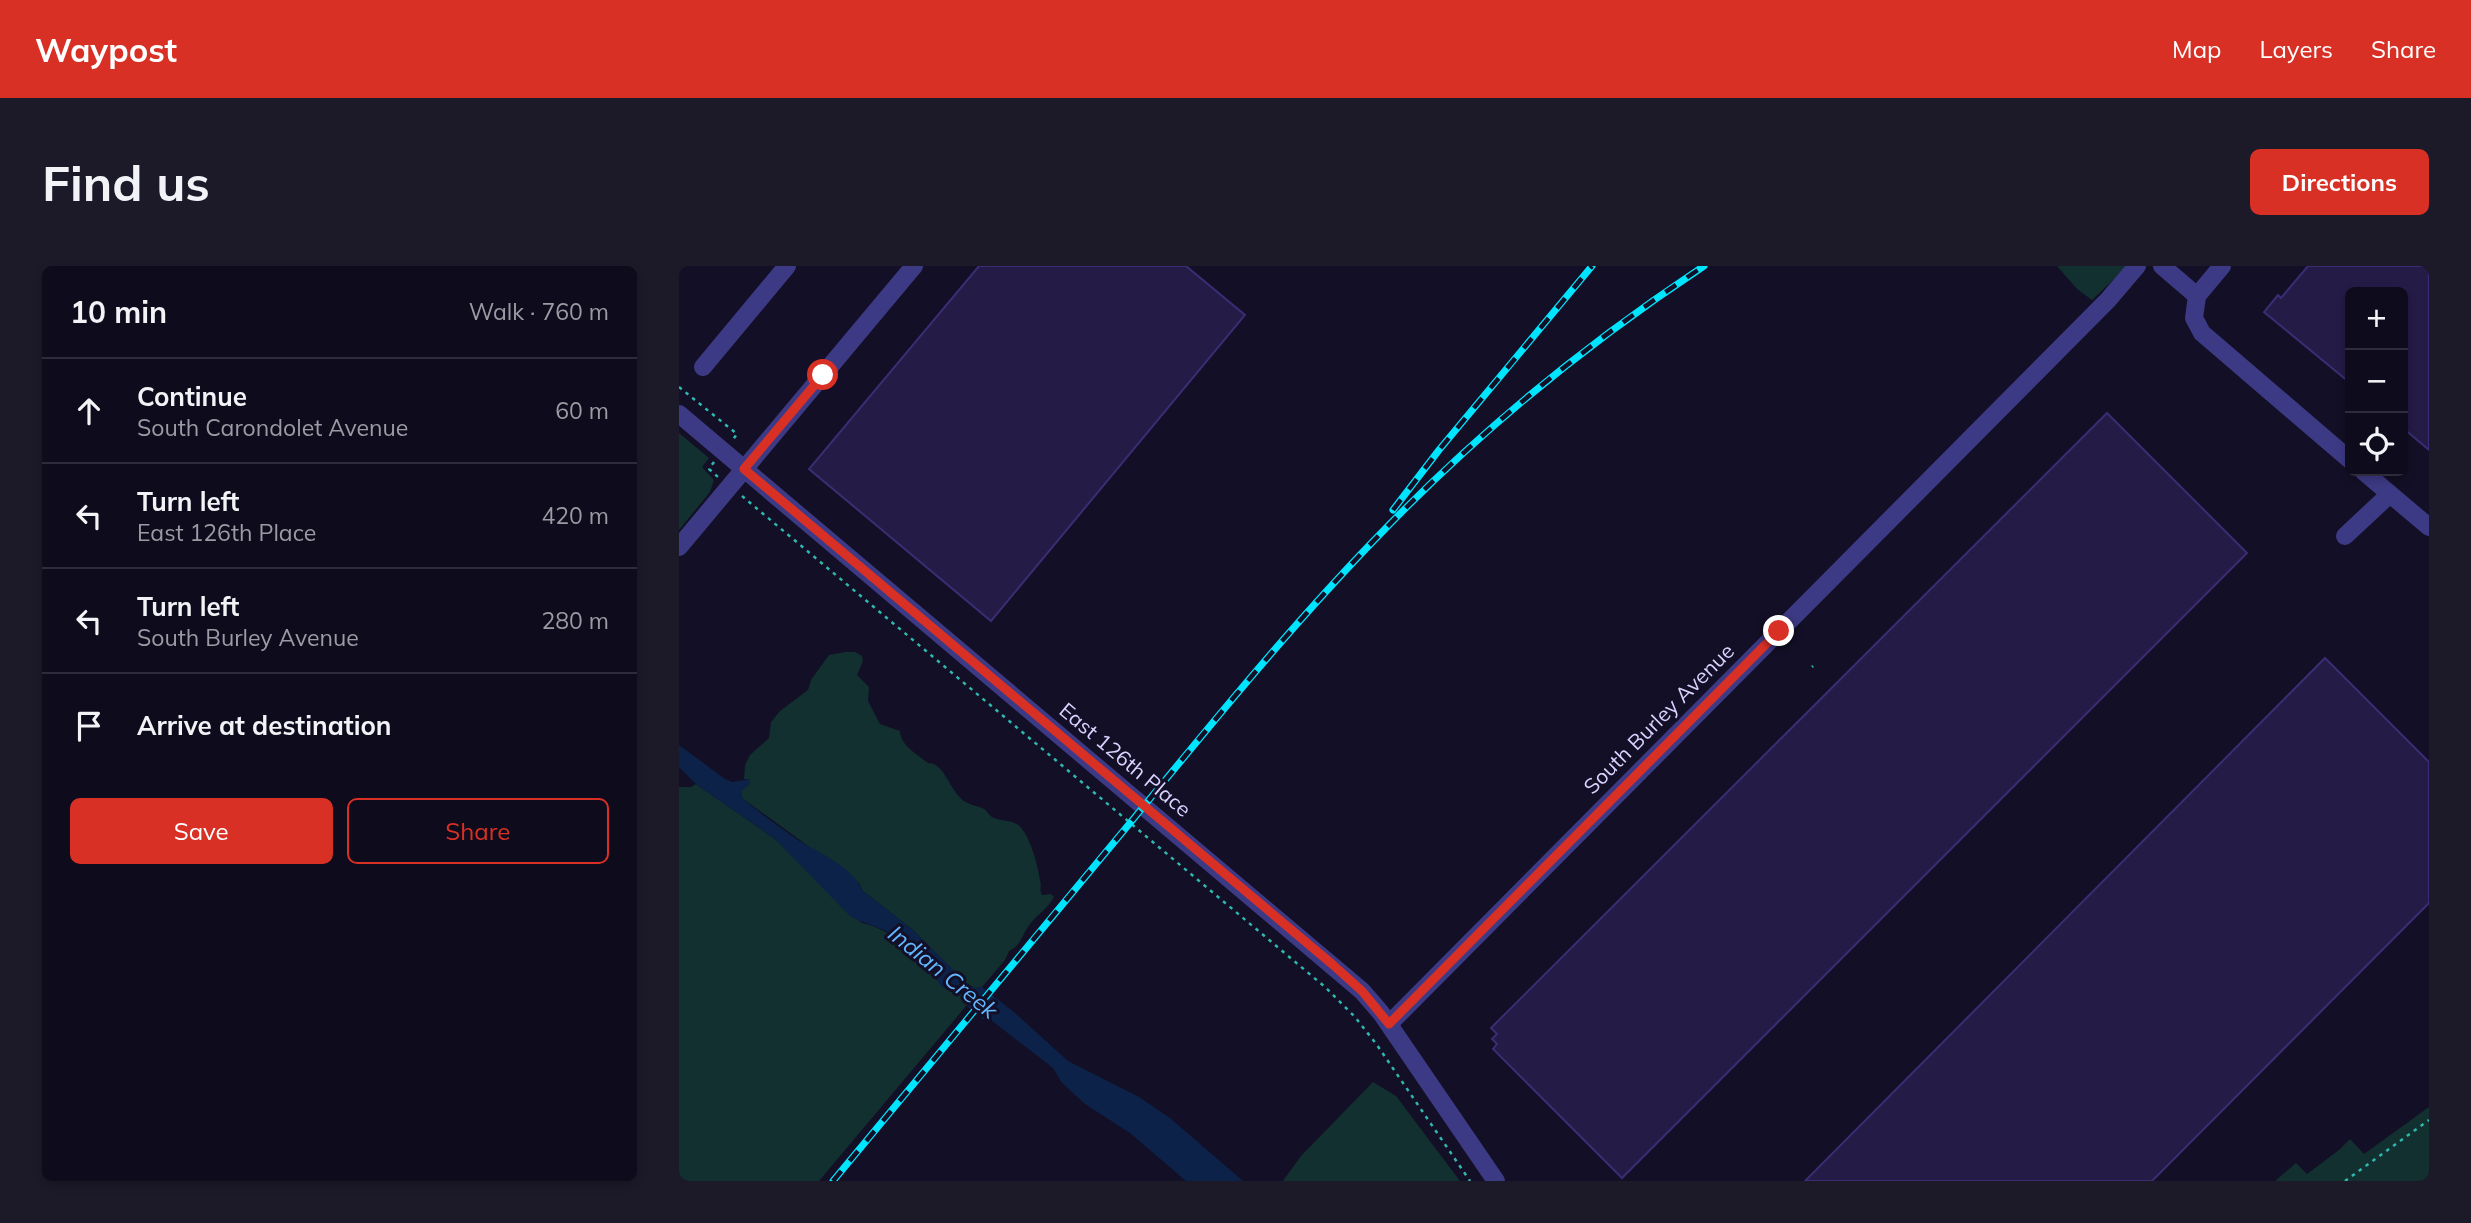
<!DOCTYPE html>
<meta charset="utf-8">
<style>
body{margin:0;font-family:Mulish,sans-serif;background:#1c1929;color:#f1f3f6}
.controls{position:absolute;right:21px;top:21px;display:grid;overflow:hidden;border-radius:10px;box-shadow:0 4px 10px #0003}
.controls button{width:63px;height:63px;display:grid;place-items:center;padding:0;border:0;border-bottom:2px solid #2e2b3b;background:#0e0b1c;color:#f1f3f6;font:35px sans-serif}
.stop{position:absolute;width:21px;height:21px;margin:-16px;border:5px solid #d93025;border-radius:50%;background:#fff}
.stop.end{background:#d93025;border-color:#fff;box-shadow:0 2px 7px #0008}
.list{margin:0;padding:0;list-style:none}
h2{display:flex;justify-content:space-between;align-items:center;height:91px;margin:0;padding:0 28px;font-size:30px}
h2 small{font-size:23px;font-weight:400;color:#9b9ba3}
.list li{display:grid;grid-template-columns:46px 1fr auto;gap:21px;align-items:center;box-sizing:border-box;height:105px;padding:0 28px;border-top:2px solid #2e2b3b}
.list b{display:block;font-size:26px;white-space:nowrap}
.list p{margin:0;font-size:23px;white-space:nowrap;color:#9b9ba3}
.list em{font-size:23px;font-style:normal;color:#9b9ba3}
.actions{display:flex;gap:14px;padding:21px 28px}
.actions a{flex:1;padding:16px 0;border:2px solid #d93025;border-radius:10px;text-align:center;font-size:24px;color:#d93025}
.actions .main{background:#d93025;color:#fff}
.icon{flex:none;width:38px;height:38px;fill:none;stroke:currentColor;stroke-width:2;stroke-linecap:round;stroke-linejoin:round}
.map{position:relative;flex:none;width:1750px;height:915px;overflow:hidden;border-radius:10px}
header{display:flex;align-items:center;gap:42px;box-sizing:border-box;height:98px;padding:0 35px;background:#d93025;color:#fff}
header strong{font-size:33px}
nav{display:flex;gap:38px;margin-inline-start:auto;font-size:24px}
.intro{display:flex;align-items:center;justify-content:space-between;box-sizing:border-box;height:168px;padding:0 42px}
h1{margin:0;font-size:49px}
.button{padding:18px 32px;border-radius:10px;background:#d93025;color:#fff;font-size:24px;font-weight:700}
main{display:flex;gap:42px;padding:0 42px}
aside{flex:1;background:#0e0b1c;border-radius:10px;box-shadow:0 4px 10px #0003}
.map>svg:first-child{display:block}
.green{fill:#12302f}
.water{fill:#0c2248}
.building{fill:#241b47;stroke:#3b2d73;stroke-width:2}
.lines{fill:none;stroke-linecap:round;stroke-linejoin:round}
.path{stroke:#2fb8b0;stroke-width:2.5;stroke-dasharray:3.5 5;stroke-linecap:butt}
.minor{stroke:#3d3a85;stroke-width:18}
.rail-casing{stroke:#00e5ff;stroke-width:7}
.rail{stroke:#130f26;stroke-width:4.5;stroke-dasharray:13;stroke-linecap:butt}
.route{stroke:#d93025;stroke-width:9}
.labels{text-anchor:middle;stroke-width:6;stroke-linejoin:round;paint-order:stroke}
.street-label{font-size:21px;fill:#d9d4ff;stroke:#130f26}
.water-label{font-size:23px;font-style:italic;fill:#62b6ff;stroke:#130f26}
</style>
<header>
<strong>Waypost</strong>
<nav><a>Map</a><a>Layers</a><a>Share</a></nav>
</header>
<div class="intro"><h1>Find us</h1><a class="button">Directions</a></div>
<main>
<aside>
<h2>10 min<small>Walk · 760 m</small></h2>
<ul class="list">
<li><svg class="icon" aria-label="ahead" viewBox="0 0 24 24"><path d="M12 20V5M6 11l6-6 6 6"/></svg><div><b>Continue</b><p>South Carondolet Avenue</p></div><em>60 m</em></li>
<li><svg class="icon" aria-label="left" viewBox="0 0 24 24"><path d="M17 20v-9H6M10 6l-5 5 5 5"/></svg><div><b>Turn left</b><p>East 126th Place</p></div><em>420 m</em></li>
<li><svg class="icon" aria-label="left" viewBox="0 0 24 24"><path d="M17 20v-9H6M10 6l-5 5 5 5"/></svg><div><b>Turn left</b><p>South Burley Avenue</p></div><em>280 m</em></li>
<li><svg class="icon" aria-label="arrive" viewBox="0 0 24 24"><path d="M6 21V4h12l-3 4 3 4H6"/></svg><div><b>Arrive at destination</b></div></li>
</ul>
<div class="actions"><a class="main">Save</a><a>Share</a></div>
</aside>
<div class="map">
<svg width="1750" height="915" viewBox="0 0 1750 915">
<rect width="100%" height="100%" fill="#130f26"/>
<g class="green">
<polygon points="1378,0 1449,0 1413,34 1398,23"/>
<polygon points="0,167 30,192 23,201 35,214 31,226 0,264"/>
<path d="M166,386H176L183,390L184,395L178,409L190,421L189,435L201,458L221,465C221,479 239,489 249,497C266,497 270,524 285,535C291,539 299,540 305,543C308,545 310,549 313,551C324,557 335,552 343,563C352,574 359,600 361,614C363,621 360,624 363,629L372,628L375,631C369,642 359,648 351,658C343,668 343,679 330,685L326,694L303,721L296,722L287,717L234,664L184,625L180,617L63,532L62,525L71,513H65L66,499L71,489L90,472L92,456L101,445L129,424L132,414L150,389Z"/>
<path d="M17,518L96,573L183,657C210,663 232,681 250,703C255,708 258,715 263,720C271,728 284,726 293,733L140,915H0V521H12Z"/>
<polygon points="694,816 717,830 781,915 604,915 622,890"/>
<polygon points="1750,841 1750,915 1596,915 1617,897 1628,908 1660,884 1671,873 1685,888"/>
</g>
<path class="water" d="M0,479L46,513L53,516L71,513V518L62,525L63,532C80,546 97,559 116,572C139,587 171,598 184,625L234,664L287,717L296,722L303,721L336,747L389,795L460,831L491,852L564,915H507L451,867L406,838L383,817L374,802L312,754L304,753L287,739L293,732C284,726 276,727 267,723C259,719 255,708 249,702C240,691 227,681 216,671C203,660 186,659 171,650L96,573L17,518L0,501Z"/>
<g class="building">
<polygon points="300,0 507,0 566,49 312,355 130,203"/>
<polygon points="1629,0 1750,0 1750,184 1724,162 1724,26 1671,26 1671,117 1585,46 1599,29 1602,32"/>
<polygon points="1428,147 1568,287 943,912 814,783 818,778 813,773 818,768 812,762"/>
<polygon points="1646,392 1750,496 1750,637 1473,915 1126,915"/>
</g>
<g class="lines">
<g class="path">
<polyline points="0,121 58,168 53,175"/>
<polyline points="35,196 30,203 39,211"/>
<polyline points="63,230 646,721 676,751 698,779 791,915"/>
<polyline points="1133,401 1134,400"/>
<polyline points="1666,915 1750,854"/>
</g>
<g class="minor">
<polyline points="1483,0 1518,30 1543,0"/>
<polyline points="1518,30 1515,52 1523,67 1671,194"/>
<polyline points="24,101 108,0"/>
<polyline points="0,148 683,725 702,747 817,915"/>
<polyline points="1684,205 1711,228"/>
<polyline points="1666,270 1711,228 1750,261"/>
<polyline points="0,281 235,0"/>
<polyline points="710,758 1429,34 1458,0"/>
</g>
<defs>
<g id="rail">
<polyline points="714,244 760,184 913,0"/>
<path d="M154,915C253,796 352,676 451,557C533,457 615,356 706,263C802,164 910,76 1025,0"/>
</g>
</defs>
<use href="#rail" class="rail-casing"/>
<use href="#rail" class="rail"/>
</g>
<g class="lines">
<polyline class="route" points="144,109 65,203 653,698 683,725 710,758 1100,365"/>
</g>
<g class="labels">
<g class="street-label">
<text transform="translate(980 453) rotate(-45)" y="7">South Burley Avenue</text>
<text transform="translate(446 494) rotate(40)" y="7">East 126th Place</text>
</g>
<g class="water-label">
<text transform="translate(264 706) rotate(39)" y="8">Indian Creek</text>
</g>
</g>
</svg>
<div class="controls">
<button>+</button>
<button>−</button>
<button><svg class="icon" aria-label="locate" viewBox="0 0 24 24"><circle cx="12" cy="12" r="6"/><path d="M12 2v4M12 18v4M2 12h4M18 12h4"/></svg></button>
</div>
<div class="stop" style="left:144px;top:109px"></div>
<div class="stop end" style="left:1100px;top:365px"></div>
</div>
</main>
